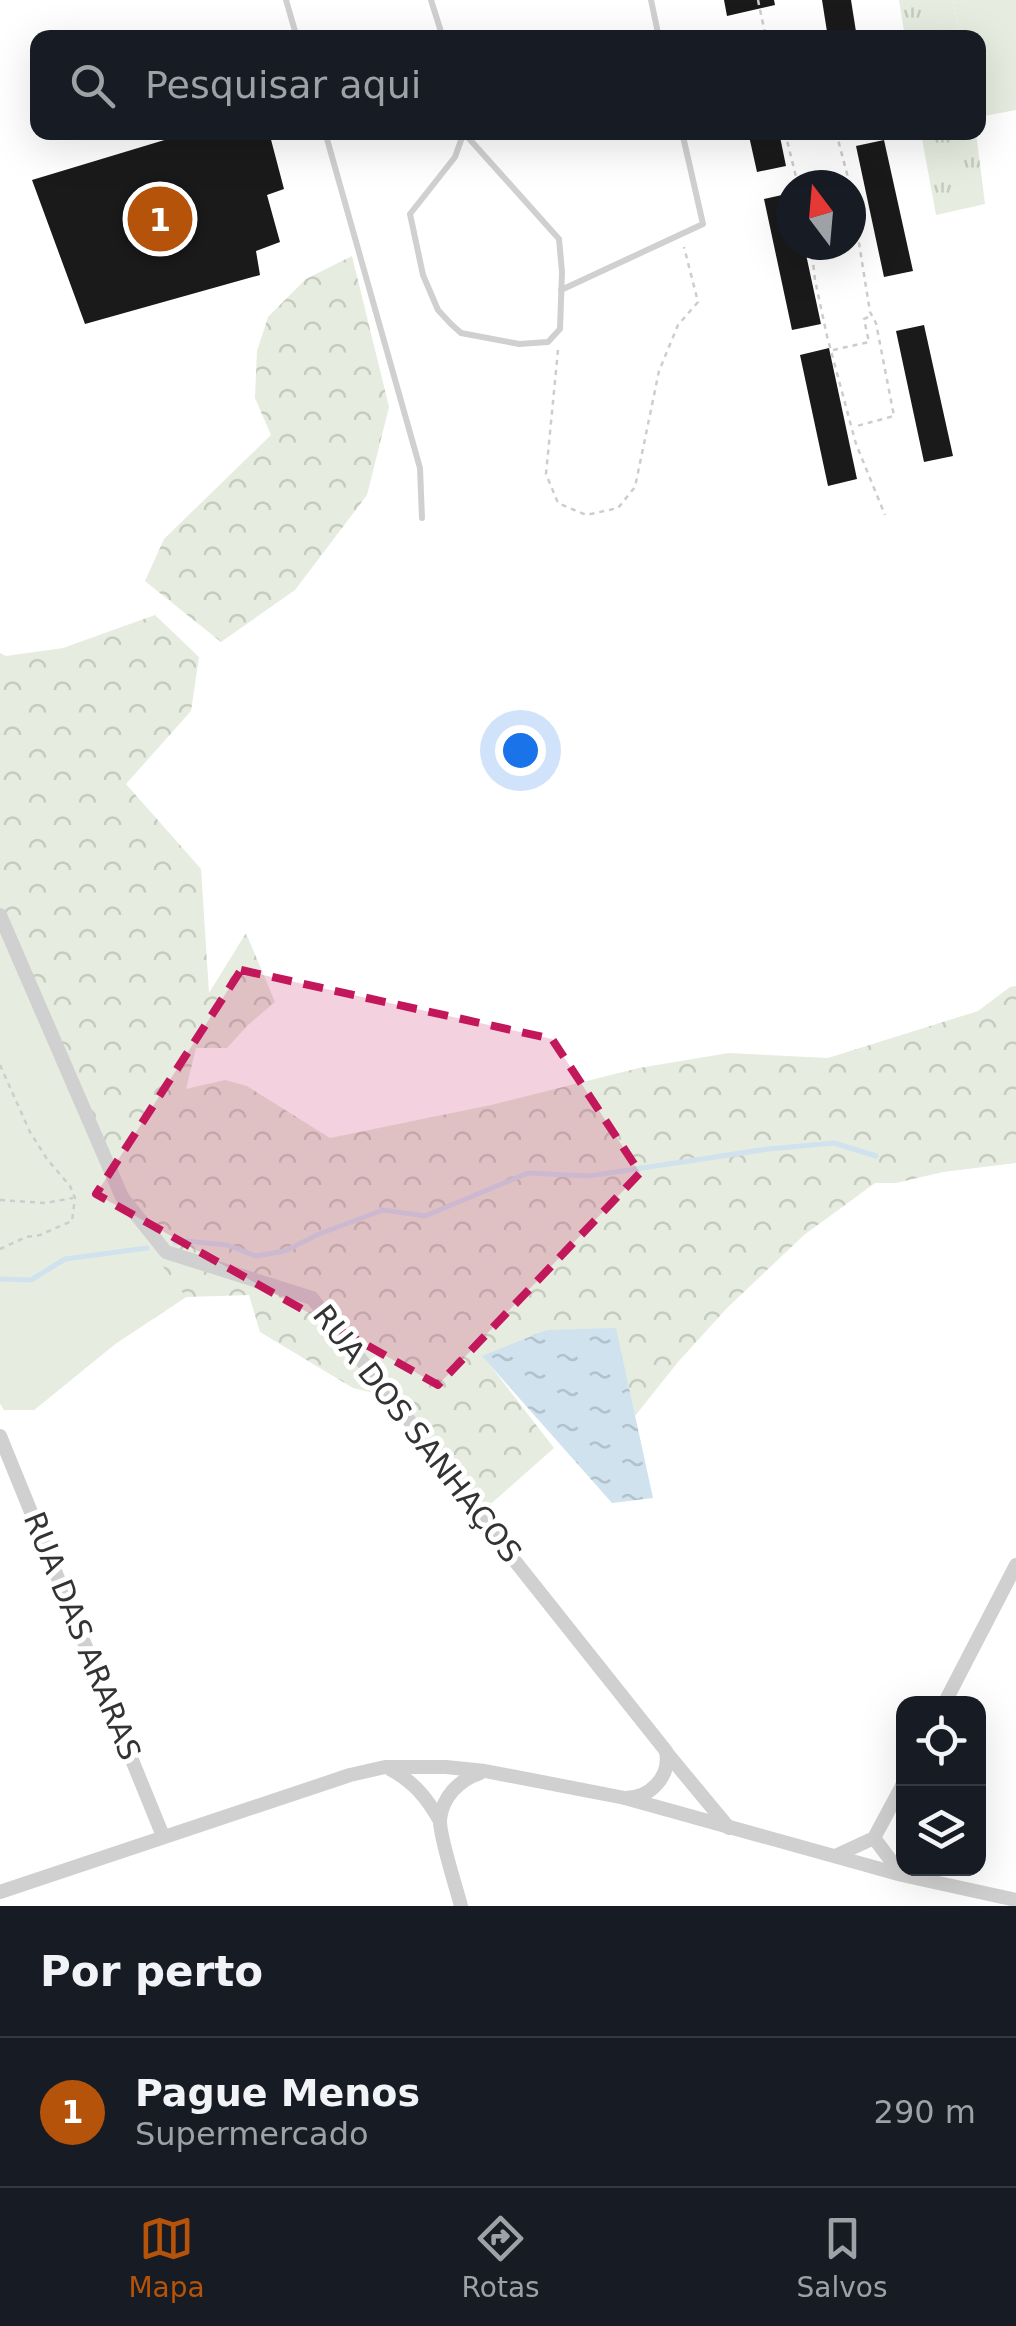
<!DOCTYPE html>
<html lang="pt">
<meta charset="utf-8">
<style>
body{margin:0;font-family:"DejaVu Sans",sans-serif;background:#20242c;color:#f1f3f6}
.controls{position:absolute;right:30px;bottom:30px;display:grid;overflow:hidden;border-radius:20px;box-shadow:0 10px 40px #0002}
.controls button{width:90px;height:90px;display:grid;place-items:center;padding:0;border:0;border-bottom:2px solid #363941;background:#171b24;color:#f1f3f6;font:50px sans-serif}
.compass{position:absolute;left:776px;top:170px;width:90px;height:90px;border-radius:50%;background:#171b24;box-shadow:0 10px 40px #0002;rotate:344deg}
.you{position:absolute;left:520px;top:750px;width:35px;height:35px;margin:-25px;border:8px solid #fff;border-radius:50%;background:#1a73e8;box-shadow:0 0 0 15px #1a73e833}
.badge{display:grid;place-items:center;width:65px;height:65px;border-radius:50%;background:#b45309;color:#fff;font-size:32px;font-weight:700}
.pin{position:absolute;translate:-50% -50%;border:5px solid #fff;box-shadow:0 2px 10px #0006}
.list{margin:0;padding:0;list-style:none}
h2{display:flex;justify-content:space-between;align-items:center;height:130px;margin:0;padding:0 40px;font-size:42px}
h2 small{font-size:32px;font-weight:400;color:#9ea1a6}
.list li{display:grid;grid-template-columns:65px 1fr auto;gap:30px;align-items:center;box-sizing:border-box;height:150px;padding:0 40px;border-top:2px solid #363941}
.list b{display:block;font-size:38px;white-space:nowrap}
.list p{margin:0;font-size:32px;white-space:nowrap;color:#9ea1a6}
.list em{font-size:32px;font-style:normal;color:#9ea1a6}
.icon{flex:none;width:55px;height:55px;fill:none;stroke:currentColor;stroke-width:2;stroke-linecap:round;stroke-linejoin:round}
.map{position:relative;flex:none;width:1016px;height:1906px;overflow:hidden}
.search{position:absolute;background:#171b24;box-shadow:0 10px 40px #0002;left:30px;right:30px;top:30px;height:110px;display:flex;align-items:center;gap:25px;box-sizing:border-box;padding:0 35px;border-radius:20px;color:#9ea1a6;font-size:38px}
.sheet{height:280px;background:#171b24}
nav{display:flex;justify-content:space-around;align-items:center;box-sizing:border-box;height:140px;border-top:2px solid #363941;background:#171b24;font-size:28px;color:#9ea1a6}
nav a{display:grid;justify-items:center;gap:5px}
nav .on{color:#b45309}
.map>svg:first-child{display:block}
.grass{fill:url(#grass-tufts)}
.forest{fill:url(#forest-crowns)}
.park{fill:#e6ecdf}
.water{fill:url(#water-ripples)}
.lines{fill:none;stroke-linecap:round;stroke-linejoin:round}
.stream{stroke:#cfe2ee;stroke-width:5}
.building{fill:#1a1a1a}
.path{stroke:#cdcdcd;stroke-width:2.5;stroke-dasharray:5 5;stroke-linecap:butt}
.service{stroke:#d0d0d0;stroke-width:6}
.minor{stroke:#d0d0d0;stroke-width:14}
.marked{fill:#c2185b;fill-opacity:0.2;stroke:#c2185b;stroke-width:8;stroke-dasharray:20 12;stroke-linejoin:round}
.labels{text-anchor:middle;stroke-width:10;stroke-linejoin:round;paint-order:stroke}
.street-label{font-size:30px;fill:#333;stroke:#fff}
</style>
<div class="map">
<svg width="1016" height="1906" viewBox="0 0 1016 1906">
<defs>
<pattern id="grass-tufts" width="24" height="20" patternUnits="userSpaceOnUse" patternTransform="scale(2.5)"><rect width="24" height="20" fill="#e6ecdf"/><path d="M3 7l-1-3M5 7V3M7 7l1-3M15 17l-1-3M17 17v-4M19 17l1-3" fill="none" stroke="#c6cbc0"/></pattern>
<pattern id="forest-crowns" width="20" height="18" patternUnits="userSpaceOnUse" patternTransform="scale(2.5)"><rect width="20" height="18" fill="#e6ecdf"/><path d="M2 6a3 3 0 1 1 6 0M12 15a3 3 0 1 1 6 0" fill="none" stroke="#c6cbc0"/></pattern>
<pattern id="water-ripples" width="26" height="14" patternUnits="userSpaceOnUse" patternTransform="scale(2.5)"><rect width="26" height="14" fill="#cfe2ee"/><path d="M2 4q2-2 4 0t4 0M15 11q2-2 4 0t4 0" fill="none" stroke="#b2c2cd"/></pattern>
</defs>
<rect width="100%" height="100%" fill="#fff"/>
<g class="grass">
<polygon points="899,0 953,0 960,37 905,37"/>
<polygon points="921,133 976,133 985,204 936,215"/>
</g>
<g class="forest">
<polygon points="352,256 389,407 367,495 295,590 221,642 145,581 164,539 271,435 255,398 257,351 268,317 306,279"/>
<polygon points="155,615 199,657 191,711 126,784 201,869 209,993 246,933 275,1002 248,1025 227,1048 196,1048 186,1089 225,1080 247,1086 330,1138 491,1105 639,1068 729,1053 828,1058 978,1011 1010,987 1016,986 1016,1163 943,1172 896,1183 875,1183 804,1235 727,1308 678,1362 635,1416 615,1328 483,1356 554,1448 485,1509 399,1399 353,1388 260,1332 249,1295 186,1297 115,1344 34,1410 4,1410 0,1403 0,653 6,656 63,648"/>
</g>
<g class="park">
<polygon points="953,0 1016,0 1016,110 979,117 978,38 960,37"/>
<polygon points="0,932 33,1003 121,1211 186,1297 115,1344 34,1410 4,1410 0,1403"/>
</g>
<polygon class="water" points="616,1328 653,1498 612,1503 482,1356 547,1330"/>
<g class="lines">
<g class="stream">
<polyline points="175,1243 186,1241 227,1245 256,1256 285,1251 319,1234 383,1210 425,1216 528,1173 589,1176 768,1149 834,1143 876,1156"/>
<polyline points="0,1279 31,1280 65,1259 147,1248"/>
</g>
</g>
<g class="building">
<polygon points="724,0 774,0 775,5 727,16"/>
<polygon points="822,0 851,0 857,38 828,38"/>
<polygon points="191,132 269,132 284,189 267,195 280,242 256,251 260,275 85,324 32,180"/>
<polygon points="756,132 779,132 786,166 757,172 749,136"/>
<polygon points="884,140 913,271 884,277 856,146"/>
<polygon points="791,193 791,245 804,245 821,324 792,330 764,199"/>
<polygon points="924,325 953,456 924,462 896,331"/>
<polygon points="829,348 857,479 828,486 800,355"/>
</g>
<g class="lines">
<g class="path">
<polyline points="758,0 766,38"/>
<polyline points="785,132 798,185"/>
<polyline points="836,132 850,185"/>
<polyline points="851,193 870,312 876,323 894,416 853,427"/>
<polyline points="811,245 815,280 827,336 856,444 885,515"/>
<polyline points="558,350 546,474 558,503 586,515 618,508 635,487 659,371 678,325 698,302 684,247"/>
<polyline points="833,350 869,342 864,319 871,316"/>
<polyline points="0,1065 30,1132 47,1159 70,1186 75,1198 72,1221 40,1235 26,1237 0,1249"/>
<polyline points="0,1200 45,1203 73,1198"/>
</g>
<g class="service">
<polyline points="286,0 297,38"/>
<polyline points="431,0 443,38"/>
<polyline points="651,0 659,38"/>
<polyline points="325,132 420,468 422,518"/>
<polyline points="464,132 455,157 410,214 423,275 438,310 451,324 461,333 519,344 548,342 560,329 562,272 559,239 464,133"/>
<polyline points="561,290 703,224 682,132"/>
</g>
<g class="minor">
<path d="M0,915L122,1197L166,1252L312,1298L442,1462L511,1556L666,1751C671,1777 650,1798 625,1798"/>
<polyline points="0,1436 163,1836"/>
<polyline points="944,1704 1016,1565"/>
<polyline points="666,1752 729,1828"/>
<path d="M390,1769C414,1782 427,1798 440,1821"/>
<polyline points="874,1838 901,1874"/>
<polyline points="835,1856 874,1838 904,1782"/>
<polyline points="0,1892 350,1775 385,1767 446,1767 485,1771 625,1798 902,1875 1016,1900"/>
<path d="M461,1906C456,1887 439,1835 440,1820C442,1797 459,1780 480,1773"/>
</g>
</g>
<path class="marked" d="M241,970L552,1039L640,1173L438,1385L96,1194Z"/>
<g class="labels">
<g class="street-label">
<text transform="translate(417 1434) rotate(52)" y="10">RUA DOS SANHAÇOS</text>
<text transform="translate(82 1636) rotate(68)" y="10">RUA DAS ARARAS</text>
</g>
</g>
</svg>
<div class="controls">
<button><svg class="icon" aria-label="locate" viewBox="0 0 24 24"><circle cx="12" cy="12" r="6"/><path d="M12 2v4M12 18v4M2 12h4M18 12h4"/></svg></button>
<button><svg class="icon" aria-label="layers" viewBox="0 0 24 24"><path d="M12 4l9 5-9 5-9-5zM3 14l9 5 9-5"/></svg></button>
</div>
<svg class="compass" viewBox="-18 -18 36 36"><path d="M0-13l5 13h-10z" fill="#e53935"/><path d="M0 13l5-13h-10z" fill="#9ea1a6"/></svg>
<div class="you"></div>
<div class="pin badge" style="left:160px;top:219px">1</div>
<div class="search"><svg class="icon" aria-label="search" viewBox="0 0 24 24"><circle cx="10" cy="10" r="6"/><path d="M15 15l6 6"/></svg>Pesquisar aqui</div>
</div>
<section class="sheet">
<h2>Por perto<small></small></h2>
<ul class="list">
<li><span class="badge">1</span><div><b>Pague Menos</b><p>Supermercado</p></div><em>290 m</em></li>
</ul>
</section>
<nav>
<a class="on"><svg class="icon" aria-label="map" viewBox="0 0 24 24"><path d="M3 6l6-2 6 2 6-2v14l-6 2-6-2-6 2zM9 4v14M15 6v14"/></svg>Mapa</a>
<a><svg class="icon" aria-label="directions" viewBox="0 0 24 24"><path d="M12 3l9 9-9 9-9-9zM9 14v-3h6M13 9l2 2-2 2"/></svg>Rotas</a>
<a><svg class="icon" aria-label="saved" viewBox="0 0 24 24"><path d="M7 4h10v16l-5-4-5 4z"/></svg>Salvos</a>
</nav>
